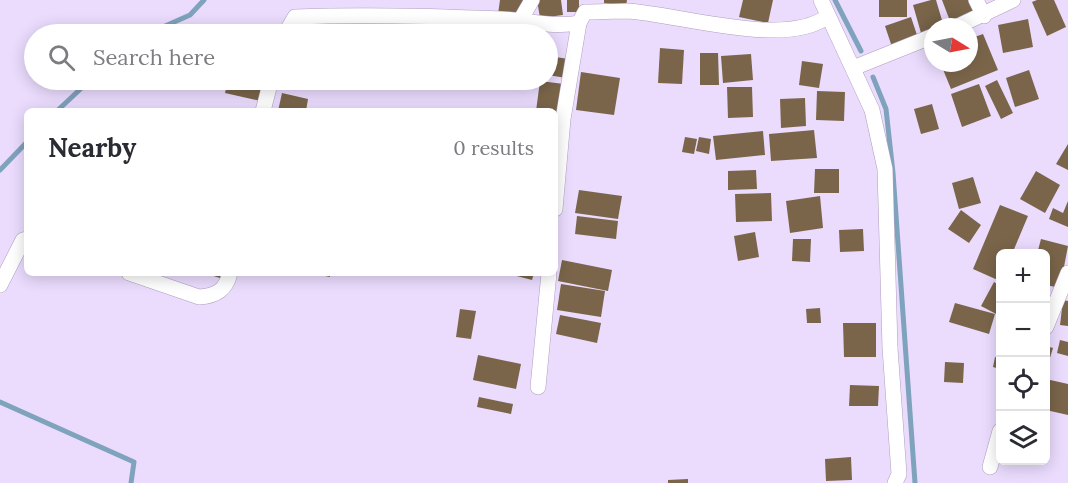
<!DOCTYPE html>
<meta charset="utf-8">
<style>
body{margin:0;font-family:Lora,serif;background:#f7f7f7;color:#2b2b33}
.controls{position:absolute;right:18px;bottom:18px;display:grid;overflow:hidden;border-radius:9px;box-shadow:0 3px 15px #0003}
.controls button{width:54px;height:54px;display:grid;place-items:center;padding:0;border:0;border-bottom:2px solid #e1e1e2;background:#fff;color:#2b2b33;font:30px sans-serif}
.compass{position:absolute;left:924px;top:18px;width:54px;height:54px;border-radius:50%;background:#fff;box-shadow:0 3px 15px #0003;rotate:100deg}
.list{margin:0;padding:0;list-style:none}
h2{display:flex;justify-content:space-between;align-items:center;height:78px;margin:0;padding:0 24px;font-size:26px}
h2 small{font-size:20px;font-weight:400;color:#7c7c81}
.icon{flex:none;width:33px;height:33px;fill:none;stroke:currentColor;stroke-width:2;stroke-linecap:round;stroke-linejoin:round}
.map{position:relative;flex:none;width:1068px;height:483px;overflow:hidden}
.search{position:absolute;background:#fff;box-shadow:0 3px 15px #0003;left:24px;top:24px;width:534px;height:66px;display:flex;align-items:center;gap:15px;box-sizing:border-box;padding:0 21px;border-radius:33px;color:#7c7c81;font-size:22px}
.panel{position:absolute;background:#fff;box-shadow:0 3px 15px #0003;left:24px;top:108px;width:534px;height:168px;border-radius:9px}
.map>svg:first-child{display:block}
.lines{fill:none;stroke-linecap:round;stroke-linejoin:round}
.stream{stroke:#7fa2bd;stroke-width:5}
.building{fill:#7a654a}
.street-casing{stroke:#ad9fbe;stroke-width:16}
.street{stroke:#fff;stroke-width:15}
</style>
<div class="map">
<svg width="1068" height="483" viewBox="0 0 1068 483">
<rect width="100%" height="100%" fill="#ebdcfe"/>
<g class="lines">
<g class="stream">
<polyline points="835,0 861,51"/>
<polyline points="147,34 190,15 204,0"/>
<polyline points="873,77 886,109 893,173 915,483"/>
<polyline points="57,111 90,80"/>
<polyline points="0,170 27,142"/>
<polyline points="0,402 134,462 131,483"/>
</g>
</g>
<g class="building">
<polygon points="500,0 525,0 523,17 498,14"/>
<polygon points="537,0 561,0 563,15 540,18"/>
<rect x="567" y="0" width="12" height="12"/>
<polygon points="604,0 627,0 626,6 604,3"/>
<polygon points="743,0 773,0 768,23 739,17"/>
<rect x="879" y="0" width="28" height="17"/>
<polygon points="931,0 936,0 944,27 933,27 933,30 921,33 913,5"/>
<polygon points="942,0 970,0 975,11 950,21"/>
<polygon points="1037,0 1054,0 1066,27 1047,36 1032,2"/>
<polygon points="911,17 918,38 892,47 885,26"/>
<polygon points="1028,19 1033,47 1003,53 998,25"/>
<polygon points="983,34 998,70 951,89 942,67 951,63 969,63 969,39"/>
<polygon points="660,48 684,50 682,84 658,83"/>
<polygon points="700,53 718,53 719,85 700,85"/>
<polygon points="751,54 753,80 723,83 721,56"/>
<polygon points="548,56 569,59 566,78 548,75"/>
<polygon points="802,61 823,64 819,88 799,85"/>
<polygon points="1029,70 1039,99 1015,107 1006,78"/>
<polygon points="581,72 620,78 614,115 576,110"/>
<polygon points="228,80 266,80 261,101 225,93"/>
<polygon points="997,80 1013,113 1001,119 985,86"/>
<polygon points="540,81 564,84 560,114 555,111 536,111"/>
<polygon points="979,84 991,116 962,127 951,94"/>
<polygon points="727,87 752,87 753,117 728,118"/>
<polygon points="817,91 845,92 844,121 816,120"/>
<polygon points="282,93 308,99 306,111 278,111"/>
<polygon points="805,98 806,126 781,128 780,99"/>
<polygon points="932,104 939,129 921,134 914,109"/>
<polygon points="814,130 817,158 771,161 769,134"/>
<polygon points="763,131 765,155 716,160 713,136"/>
<polygon points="685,137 697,139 694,154 682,152"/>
<polygon points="699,137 711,139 709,154 696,151"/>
<polygon points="1068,144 1068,170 1056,164"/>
<polygon points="815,169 839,169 839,193 814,193"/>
<polygon points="756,170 757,189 728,190 728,171"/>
<polygon points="1036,171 1060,185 1045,213 1020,199"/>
<polygon points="973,177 981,203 959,209 952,183"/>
<polygon points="579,190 622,196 618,219 575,213"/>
<polygon points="771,193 772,221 736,222 735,194"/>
<polygon points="820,196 823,228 790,233 786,201"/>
<polygon points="1068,201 1068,227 1049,219 1053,208 1063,213"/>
<polygon points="1000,205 1028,216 1012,254 1000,254 1000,281 973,269"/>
<polygon points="961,210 981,225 969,243 948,229"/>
<polygon points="577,216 618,221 616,239 575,234"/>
<polygon points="863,229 864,251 840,252 839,230"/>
<polygon points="755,232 759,257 738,261 734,236"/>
<polygon points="793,239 811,239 810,262 792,261"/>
<polygon points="1041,239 1068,246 1060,288 1046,285 1046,254 1037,254"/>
<polygon points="562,260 612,270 608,291 558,281"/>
<polygon points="204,273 221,273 220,278"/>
<polygon points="311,273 330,273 330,277"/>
<polygon points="505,273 534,273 532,280"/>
<polygon points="994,282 1000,286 1000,316 981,306"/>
<polygon points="561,284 605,291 601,317 557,310"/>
<polygon points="1063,300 1068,301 1068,326 1060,325"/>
<polygon points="955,303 995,314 989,334 949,322"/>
<polygon points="820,308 821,323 807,323 806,309"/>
<polygon points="460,309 476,311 471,339 456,337"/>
<polygon points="560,315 601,323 597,343 556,334"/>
<polygon points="843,323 876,323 876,357 844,357"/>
<polygon points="1060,340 1068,342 1068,356 1057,353"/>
<polygon points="1046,346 1053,348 1049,361 1046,360"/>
<polygon points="478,355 521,364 516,389 473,380"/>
<polygon points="995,357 1000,358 1000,369 993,367"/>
<polygon points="945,362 964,363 963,383 944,382"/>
<polygon points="1046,379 1068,384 1068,415 1046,410"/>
<polygon points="850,385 879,386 878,406 849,406"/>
<polygon points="479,397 513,404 511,414 477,407"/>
<polygon points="851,457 852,480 826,481 825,459"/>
<polygon points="688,479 688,483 668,483 668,480"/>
</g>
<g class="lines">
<defs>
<g id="street">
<polyline points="821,0 872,110 885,169 890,348 899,474 895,483"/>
<polyline points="976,0 984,16"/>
<polyline points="521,19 532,0"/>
<polyline points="956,27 1013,0"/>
<path d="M285,34L295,17C364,14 433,16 502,19C527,20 554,28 579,23L585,12C599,12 613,11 627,11C679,14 786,49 828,16"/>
<polyline points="853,68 933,36"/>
<polyline points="263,111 271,80"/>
<polyline points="555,209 563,119 579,23"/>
<path d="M129,273L199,297C216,296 226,290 230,273"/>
<polyline points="0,285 23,240 27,239"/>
<polyline points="1046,327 1068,273"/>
<polyline points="538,387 549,273"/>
<polyline points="990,467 1000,431"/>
</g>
</defs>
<use href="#street" class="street-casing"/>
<use href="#street" class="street"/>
</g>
</svg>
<div class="controls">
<button>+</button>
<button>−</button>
<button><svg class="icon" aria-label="locate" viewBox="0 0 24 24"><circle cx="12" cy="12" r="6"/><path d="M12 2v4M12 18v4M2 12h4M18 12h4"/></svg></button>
<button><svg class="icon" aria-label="layers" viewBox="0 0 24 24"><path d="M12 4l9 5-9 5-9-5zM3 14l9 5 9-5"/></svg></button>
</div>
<svg class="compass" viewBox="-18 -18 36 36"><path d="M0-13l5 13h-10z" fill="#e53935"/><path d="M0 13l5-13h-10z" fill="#7c7c81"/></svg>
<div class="search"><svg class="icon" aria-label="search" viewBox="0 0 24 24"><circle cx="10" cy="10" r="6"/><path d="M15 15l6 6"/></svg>Search here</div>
<section class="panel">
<h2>Nearby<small>0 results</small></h2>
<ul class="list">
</ul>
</section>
</div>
